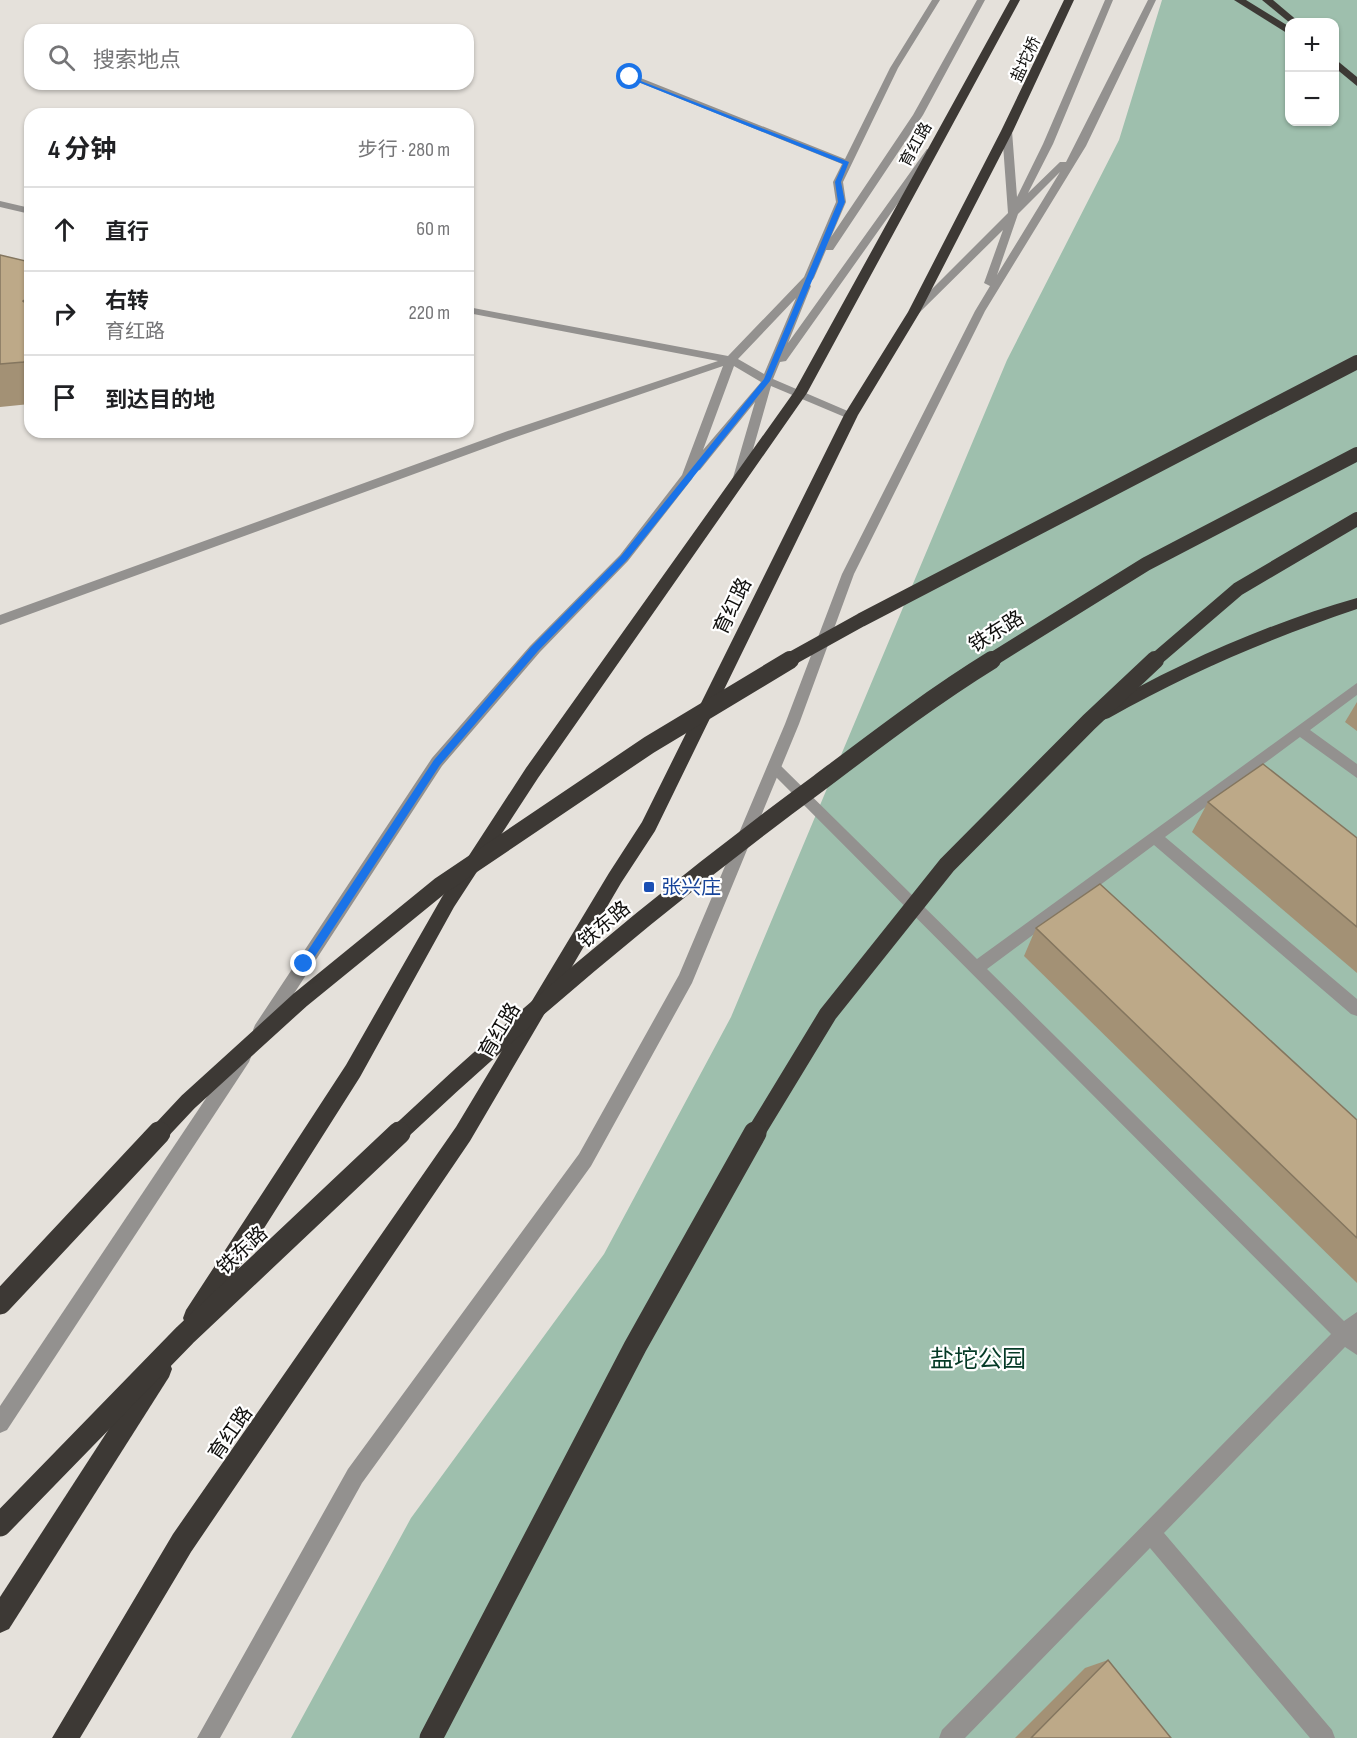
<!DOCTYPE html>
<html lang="zh">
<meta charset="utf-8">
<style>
body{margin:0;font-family:"Sofia Sans Condensed","Noto Sans SC",sans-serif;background:#f2f2f2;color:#202124}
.controls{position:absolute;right:18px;top:18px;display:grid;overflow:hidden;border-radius:12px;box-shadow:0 2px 4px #0004}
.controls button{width:54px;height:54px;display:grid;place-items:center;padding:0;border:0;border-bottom:2px solid #e0e0e0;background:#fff;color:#202124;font:30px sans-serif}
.stop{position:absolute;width:18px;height:18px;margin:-14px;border:4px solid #1a73e8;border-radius:50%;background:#fff}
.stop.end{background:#1a73e8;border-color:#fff;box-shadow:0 2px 6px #0008}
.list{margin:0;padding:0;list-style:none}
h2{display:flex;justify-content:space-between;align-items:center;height:78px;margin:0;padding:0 24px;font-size:26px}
h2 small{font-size:20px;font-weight:400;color:#757577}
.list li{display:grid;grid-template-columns:39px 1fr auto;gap:18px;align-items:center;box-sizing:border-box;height:84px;padding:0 24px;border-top:2px solid #e0e0e0}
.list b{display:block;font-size:22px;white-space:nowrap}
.list p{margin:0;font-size:20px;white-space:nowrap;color:#757577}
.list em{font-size:20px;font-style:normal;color:#757577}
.icon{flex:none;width:33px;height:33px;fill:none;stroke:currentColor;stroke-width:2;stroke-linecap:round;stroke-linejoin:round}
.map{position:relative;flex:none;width:1357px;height:1738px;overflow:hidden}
.search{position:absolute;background:#fff;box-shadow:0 2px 4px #0004;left:24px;top:24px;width:450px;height:66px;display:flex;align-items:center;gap:15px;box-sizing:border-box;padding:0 21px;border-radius:18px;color:#757577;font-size:22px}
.panel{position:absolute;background:#fff;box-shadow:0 2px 4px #0004;left:24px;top:108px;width:450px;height:330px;border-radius:18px}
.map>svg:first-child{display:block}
.green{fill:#9ebfad;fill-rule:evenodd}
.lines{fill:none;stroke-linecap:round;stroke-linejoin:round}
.lane{fill:#93918f;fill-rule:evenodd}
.street{fill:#93918f;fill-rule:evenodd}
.highway{fill:#3d3935;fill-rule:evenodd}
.highway-bridge-far2{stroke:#3d3935;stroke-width:14}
.highway-bridge-far1{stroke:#3d3935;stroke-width:18}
.highway-bridge{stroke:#3d3935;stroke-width:23}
.wall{fill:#a39175}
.shaded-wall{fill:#84765f}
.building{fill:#bda988;stroke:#84765f;stroke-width:1.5}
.route{fill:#1a73e8}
.transit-dot{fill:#1a4fb4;stroke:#fff;stroke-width:2}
.labels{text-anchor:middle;stroke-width:4.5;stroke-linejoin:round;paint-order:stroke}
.far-street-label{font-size:16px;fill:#11100e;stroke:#fff}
.street-label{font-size:20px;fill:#11100e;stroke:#fff}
.transit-label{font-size:20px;fill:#164399;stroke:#fff;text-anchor:start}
.near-park-label{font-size:24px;fill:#043a26;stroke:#fff}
</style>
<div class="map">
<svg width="1357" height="1738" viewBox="0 0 1357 1738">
<rect width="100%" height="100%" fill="#e5e1db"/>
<path class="green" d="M1162,0H1357V1738H291L411,1518L604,1254L731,1017L1007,360L1119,140ZM1290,22H1334V122H1290Z"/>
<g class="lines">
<polygon class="lane" points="1357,683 1357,695 1310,730 1357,764 1357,778 1300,737 1165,837 1357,999 1357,1016 1351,1014 1154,845 987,969 1344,1321 1357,1312 1357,1355 1345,1347 1164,1533 1332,1730 1335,1738 1310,1738 1150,1548 965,1738 939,1738 942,1730 1331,1334 767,768 769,764 779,764 977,959"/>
<g class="street">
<path d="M932,0H940L898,68L843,182L846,202L831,237L913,115L977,0H985L923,115L833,250H826L814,278L809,284L811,286L788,343L927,149L935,151L786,361L780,362L773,379L857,415L855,418H847L771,386L744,481L738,485L732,481L755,402L700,470L696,471L692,479L628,561L540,652L442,766L267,1035L261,1037L255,1035L253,1030L255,1025L432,758L530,646L620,555L682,475L723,366L513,438L0,625V615L505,432L718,361L468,313V307L728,356L804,277L836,202L833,182L842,164L626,77L633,75L845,159L890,68ZM796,298L764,374L738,359ZM734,366L761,382L703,450Z"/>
<path d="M1105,0H1113L1053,144L1028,193L1060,162H1066L1148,0H1156L1086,146L985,311L854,574L799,724L692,983L591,1166L362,1483L220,1738H197L348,1469L579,1154L679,975L785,724L842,574L975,311L990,286L984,283L1003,230L918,314H910L909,312L1008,213L1002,131L1007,128L1012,131L1017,197L1043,144ZM1060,172L997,275L1018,214Z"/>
<polygon points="0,201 30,208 30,214 0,207"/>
<polygon points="243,1050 249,1052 251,1057 249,1062 7,1430 0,1433 0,1406 237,1052"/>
</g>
<g class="highway">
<polygon points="1010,0 1020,0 807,393 538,778 454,907 360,1077 202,1326 194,1329 186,1326 183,1318 186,1310 346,1065 442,897 526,768 794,392"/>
<polygon points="1064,0 1074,0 1013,131 920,312 858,415 655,831 621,883 470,1141 191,1552 80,1738 52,1738 173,1534 456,1127 609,873 642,822 844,415 908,312 1001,131"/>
<polygon points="1234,0 1246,0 1290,27 1290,35"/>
<polygon points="1262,0 1273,0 1299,22 1290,23"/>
<polygon points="1334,58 1357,77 1357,86 1334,67"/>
<path d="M1357,598V609C1271,638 1188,673 1109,718L1103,720L1097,718L1095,714L1097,710C1179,663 1266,624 1357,598Z"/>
<polygon points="161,1358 169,1361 172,1369 169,1377 9,1629 0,1633 0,1597 153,1361"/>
</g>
<g class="highway-bridge-far2">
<polyline points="787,661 861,620 1357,362"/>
<polyline points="990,661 1146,564 1357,454"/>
<polyline points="1154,661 1238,589 1357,519"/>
</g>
<g class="highway-bridge-far1">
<polyline points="158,1134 188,1102 300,1000 440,886 649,745 790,660"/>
<path d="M398,1134C531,1009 672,891 819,783C876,740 932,697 992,660"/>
<polyline points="755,1134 828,1014 947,865 1089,722 1155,660"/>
</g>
<g class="highway-bridge">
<polyline points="0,1303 159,1133"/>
<polyline points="0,1525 185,1335 399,1133"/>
<polyline points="431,1738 635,1347 755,1133"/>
</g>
</g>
<g class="wall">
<polygon points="0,255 30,262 30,404 0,407"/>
<polygon points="1357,702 1357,731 1345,722"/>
<polygon points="1208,802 1357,838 1357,973 1192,832"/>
<polygon points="1036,928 1357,1120 1357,1283 1024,956"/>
<polygon points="1108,1660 1171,1738 1015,1738 1085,1668"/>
</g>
<g class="shaded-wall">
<polygon points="30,296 30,316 23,301"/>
<polygon points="30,354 30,375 24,362"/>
</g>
<g class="building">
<polygon points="0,255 30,262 30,296 23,301 30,307 30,354 24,362 0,364"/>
<polygon points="1263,764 1357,838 1357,927 1208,802"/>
<polygon points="1100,884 1357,1120 1357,1238 1036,928"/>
<polygon points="1108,1660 1171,1738 1031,1738"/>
</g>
<polygon class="route" points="628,76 849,162 841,182 845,202 770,381 627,560 538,651 440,765 308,967 301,967 301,961 434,760 531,647 621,556 764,379 838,202 835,182 843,164 628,78"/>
<rect class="transit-dot" x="643" y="881" width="12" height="12" rx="3"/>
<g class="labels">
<g class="far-street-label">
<text transform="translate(1025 59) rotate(-65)" y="6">盐坨桥</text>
<text transform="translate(915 144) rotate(-61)" y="6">育红路</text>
</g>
<g class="street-label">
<text transform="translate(732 606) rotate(-64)" y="7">育红路</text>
<text transform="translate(996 631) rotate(-32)" y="7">铁东路</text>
<text transform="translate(604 924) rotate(-40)" y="7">铁东路</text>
<text transform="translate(499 1030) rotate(-59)" y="7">育红路</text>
<text transform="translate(242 1250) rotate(-43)" y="7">铁东路</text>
<text transform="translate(230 1433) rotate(-55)" y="7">育红路</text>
</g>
<g class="transit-label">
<text x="661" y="894">张兴庄</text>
</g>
<g class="near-park-label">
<text x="978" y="1367">盐坨公园</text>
</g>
</g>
</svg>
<div class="controls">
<button>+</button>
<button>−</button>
</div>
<div class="stop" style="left:630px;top:77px"></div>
<div class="stop end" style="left:304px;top:964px"></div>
<div class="search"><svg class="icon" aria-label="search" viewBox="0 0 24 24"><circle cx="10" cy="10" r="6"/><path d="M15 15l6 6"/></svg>搜索地点</div>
<section class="panel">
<h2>4 分钟<small>步行 · 280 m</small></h2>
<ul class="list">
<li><svg class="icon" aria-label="ahead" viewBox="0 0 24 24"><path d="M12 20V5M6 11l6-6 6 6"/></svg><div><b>直行</b></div><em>60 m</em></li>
<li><svg class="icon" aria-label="right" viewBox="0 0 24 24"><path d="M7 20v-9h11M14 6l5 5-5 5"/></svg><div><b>右转</b><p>育红路</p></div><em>220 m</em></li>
<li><svg class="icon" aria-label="arrive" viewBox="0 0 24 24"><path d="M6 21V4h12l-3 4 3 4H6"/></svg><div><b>到达目的地</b></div></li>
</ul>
</section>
</div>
